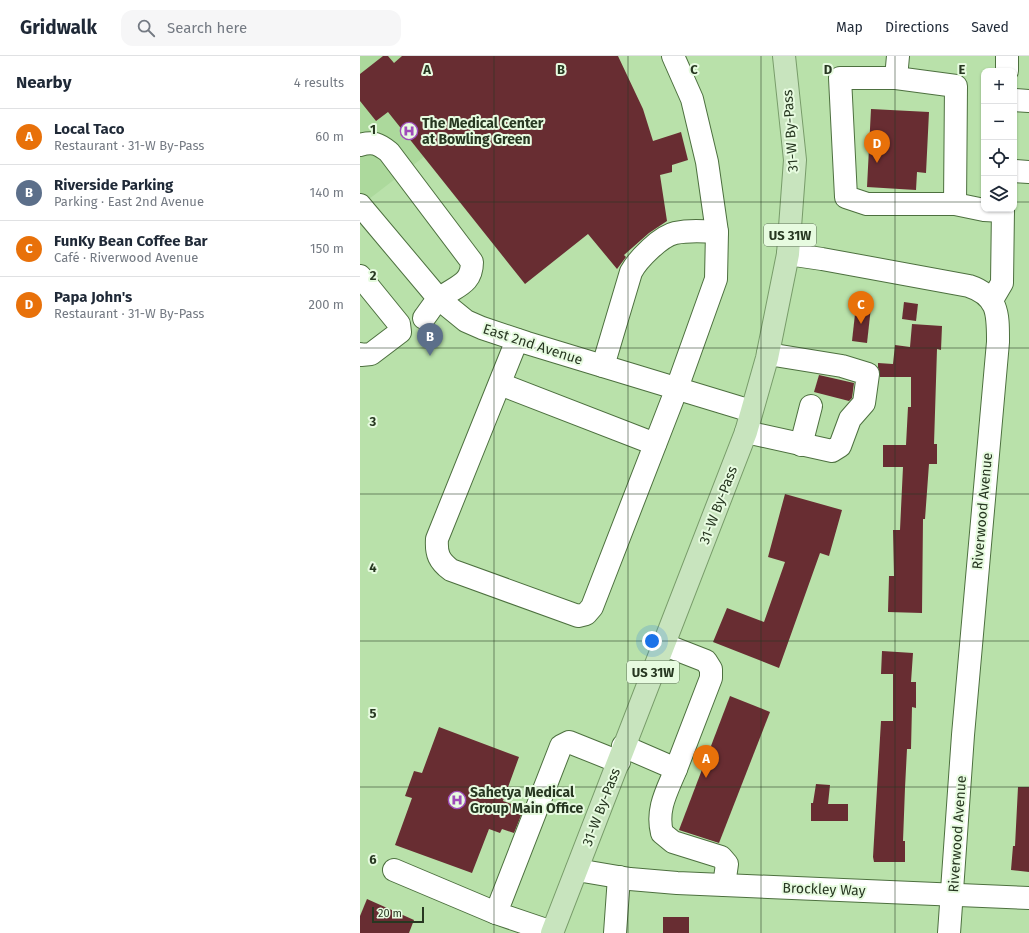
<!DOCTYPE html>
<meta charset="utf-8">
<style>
body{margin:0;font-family:"Fira Sans",sans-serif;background:#f6f6f7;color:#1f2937}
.controls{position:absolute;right:12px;top:12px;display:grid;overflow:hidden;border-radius:8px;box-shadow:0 1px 3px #0004}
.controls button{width:36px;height:36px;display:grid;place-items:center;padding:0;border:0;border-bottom:1px solid #e0e1e3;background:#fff;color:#1f2937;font:20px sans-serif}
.scale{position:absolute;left:12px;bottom:10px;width:52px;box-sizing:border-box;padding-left:4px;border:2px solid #273721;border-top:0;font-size:11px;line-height:14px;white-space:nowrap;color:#273721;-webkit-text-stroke:3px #e7fbe0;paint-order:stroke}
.you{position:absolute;left:292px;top:585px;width:14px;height:14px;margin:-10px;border:3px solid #fff;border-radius:50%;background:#1a73e8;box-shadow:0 0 0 6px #1a73e833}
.badge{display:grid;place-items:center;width:26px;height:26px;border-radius:50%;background:#9f4bba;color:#fff;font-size:13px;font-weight:700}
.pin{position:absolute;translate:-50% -33px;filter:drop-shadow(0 1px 2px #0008)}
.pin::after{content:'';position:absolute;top:21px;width:14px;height:12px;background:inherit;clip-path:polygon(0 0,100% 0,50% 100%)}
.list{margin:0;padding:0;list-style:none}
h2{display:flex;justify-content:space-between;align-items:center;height:52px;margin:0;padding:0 16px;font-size:17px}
h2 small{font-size:13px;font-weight:400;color:#747a83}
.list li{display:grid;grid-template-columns:26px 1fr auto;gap:12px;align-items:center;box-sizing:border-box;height:56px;padding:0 16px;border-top:1px solid #e0e1e3}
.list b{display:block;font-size:15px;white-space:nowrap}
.list p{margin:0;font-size:13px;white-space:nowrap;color:#747a83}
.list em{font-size:13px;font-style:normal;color:#747a83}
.icon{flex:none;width:22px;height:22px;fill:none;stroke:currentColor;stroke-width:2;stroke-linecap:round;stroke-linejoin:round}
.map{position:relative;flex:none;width:669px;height:877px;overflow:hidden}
header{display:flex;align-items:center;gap:24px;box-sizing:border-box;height:56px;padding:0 20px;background:#fff;border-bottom:1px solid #e0e1e3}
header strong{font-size:19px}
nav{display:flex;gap:22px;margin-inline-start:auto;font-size:14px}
.search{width:280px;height:36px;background:#f6f6f7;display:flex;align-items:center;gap:10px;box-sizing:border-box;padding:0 14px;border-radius:12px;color:#747a83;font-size:15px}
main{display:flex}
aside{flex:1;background:#fff}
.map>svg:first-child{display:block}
.built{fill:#acd99c}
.building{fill:#682d32}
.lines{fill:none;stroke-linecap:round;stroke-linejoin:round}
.minor-casing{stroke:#4d703f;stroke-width:24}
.major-casing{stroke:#789c6a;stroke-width:24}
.minor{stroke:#fff;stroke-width:22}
.major{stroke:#c8e4be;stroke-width:22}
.grid{fill:none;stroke:#273721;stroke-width:1;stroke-opacity:0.55}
.labels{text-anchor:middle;stroke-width:4;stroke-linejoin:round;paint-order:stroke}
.shield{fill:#e7fbe0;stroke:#61725a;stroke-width:1}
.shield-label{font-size:13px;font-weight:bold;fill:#273721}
.poi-label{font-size:14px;font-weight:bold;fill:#273721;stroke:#e7fbe0;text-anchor:start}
.street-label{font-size:14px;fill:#273721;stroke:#e7fbe0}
.grid-label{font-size:13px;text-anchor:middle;font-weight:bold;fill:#273721;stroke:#e7fbe0;stroke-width:4;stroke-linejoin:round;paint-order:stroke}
</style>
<header>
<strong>Gridwalk</strong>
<div class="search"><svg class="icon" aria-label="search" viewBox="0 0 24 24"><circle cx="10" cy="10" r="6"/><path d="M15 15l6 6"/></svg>Search here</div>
<nav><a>Map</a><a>Directions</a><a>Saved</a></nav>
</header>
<main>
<aside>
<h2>Nearby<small>4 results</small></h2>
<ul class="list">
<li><span class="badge" style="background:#e8710a">A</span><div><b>Local Taco</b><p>Restaurant · 31-W By-Pass</p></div><em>60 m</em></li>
<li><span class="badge" style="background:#5c6f8a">B</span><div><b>Riverside Parking</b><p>Parking · East 2nd Avenue</p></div><em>140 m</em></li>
<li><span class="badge" style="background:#e8710a">C</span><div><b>FunKy Bean Coffee Bar</b><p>Café · Riverwood Avenue</p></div><em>150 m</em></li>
<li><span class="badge" style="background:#e8710a">D</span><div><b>Papa John's</b><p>Restaurant · 31-W By-Pass</p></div><em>200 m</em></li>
</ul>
</aside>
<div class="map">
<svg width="669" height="877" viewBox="0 0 669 877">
<rect width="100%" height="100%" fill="#b9e1aa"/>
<polygon class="built" points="0,0 195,0 0,150"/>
<g class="building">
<polygon points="23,0 28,0 34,7 42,0 258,0 283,53 293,85 321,76 328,104 312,109 312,116 300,119 307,165 289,177 264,199 266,201 257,213 228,178 165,228 28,56 16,65 0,45 0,18"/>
<polygon points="511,53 569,56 566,117 557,116 556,134 507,131"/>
<polygon points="544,246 558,248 556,265 542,263"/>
<polygon points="496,249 511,251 507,287 492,285"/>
<polygon points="552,268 582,270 581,294 577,293 574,388 577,388 577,408 569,408 565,463 563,463 562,557 528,556 529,520 534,520 533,474 540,474 543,411 523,411 523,389 546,389 548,351 551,351 551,321 520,321 518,311 518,307 533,308 535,289 550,291"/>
<polygon points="459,319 494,327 492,342 489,345 454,336"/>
<polygon points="425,438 482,454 469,500 460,497 419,612 353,586 367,552 404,566 425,506 408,501"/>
<polygon points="522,595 553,597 551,626 556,626 556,652 552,651 551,693 547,693 545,732 543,785 545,785 545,806 514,806 513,801 521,665 533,665 533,618 521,618"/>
<polygon points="370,640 410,656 359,787 319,774"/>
<polygon points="79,671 159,701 143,745 154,749 153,754 162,757 154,777 142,773 140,777 129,773 112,817 35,789 52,742 45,740 54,715 62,717"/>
<polygon points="456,728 470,729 468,748 488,748 488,765 451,765 451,747 453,747"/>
<polygon points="658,731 669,731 669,816 651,814 653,790 655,790"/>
<polygon points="7,843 54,864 49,877 0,877 0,860"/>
<rect x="303" y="861" width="26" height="16"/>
</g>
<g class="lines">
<defs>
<g id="minor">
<polyline points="538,0 536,22 480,22 486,141 507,148 595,148 624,154 643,155"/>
<polyline points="647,15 647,0"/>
<polyline points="536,22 596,30 595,148"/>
<polyline points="654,44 669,45"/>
<path d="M0,89C13,85 19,88 29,96L112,206C112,229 95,230 79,243C73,248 69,256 64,262"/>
<polyline points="654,115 669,116"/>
<polyline points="0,149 79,243 106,265 122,272 167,287 391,355"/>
<path d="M428,198L462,203L609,230C639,240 638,259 638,286L603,679L589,877"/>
<polyline points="0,220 39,268 40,276 11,298 1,299 0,298"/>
<polyline points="632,244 642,227 643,153"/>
<path d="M157,284L77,483C76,498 79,505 91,514L218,560L226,558L232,551L317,332L356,223L357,176L347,106L332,43L313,0"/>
<path d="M243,310L271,216C278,203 301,180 315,177C329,174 343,175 357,176"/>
<polyline points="140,328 295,388"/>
<polyline points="386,376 472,395 480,390 490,363 504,347 508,318 482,310 408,298"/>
<polyline points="441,389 451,350"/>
<polyline points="263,690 316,713 351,622 351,613 346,605 305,589"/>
<path d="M316,713C307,735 296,753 302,777L313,786L361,801L367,808L364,829"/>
<polyline points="34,814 136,857"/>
<polyline points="217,814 270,823 317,827 669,842"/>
<polyline points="192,876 136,857 201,690 209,686 259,706"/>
<polyline points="255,877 259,821"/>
</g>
<polyline id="major" points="192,877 386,376 407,302 428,198 435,104 424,0"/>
</defs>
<use href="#minor" class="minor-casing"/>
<use href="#major" class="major-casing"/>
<use href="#minor" class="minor"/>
<use href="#major" class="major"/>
</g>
<path class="grid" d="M134,0V877M268,0V877M401,0V877M535,0V877M0,146H624M654,146H669M0,292H669M0,438H669M0,585H669M0,731H669"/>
<defs>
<symbol id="hospital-ring" viewBox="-11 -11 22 22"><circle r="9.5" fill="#e7fbe0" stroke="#9f4bba" stroke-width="1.5"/><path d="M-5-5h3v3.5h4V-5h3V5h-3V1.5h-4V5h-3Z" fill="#9f4bba"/></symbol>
</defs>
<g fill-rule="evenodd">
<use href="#hospital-ring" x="39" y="65" width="20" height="20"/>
<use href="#hospital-ring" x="87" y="734" width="20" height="20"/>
</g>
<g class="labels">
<g class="shield">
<rect x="404" y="168" width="52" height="22" rx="3"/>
<rect x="267" y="605" width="52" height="22" rx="3"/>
</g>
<g class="shield-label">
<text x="430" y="184">US 31W</text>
<text x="293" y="621">US 31W</text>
</g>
<g class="poi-label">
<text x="62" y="72">The Medical Center<tspan x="62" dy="16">at Bowling Green</tspan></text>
<text x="110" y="741">Sahetya Medical<tspan x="110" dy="16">Group Main Office</tspan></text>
</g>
<g class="street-label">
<text transform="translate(430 75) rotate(-94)" y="5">31-W By-Pass</text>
<text transform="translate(173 288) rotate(18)" y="5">East 2nd Avenue</text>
<text transform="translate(358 449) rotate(-69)" y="5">31-W By-Pass</text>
<text transform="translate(622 455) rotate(-85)" y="5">Riverwood Avenue</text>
<text transform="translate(241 751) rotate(-69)" y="5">31-W By-Pass</text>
<text transform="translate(597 778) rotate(-86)" y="5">Riverwood Avenue</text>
<text transform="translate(464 833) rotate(2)" y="5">Brockley Way</text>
</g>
</g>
<g class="grid-label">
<text x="67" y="18">A</text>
<text x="201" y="18">B</text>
<text x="334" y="18">C</text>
<text x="468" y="18">D</text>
<text x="602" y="18">E</text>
<text x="13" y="78">1</text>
<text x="13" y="224">2</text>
<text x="13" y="370">3</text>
<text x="13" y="516">4</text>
<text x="13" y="662">5</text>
<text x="13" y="808">6</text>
</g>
</svg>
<div class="controls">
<button>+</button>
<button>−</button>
<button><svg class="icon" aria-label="locate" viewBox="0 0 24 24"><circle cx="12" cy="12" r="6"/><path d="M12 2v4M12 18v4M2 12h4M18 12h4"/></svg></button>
<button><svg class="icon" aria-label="layers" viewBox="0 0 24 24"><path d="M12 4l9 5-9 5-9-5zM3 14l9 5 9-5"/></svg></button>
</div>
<div class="scale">20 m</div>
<div class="you"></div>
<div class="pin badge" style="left:346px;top:722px;background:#e8710a">A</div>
<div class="pin badge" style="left:70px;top:300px;background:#5c6f8a">B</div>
<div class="pin badge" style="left:501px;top:268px;background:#e8710a">C</div>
<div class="pin badge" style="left:517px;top:107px;background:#e8710a">D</div>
</div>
</main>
